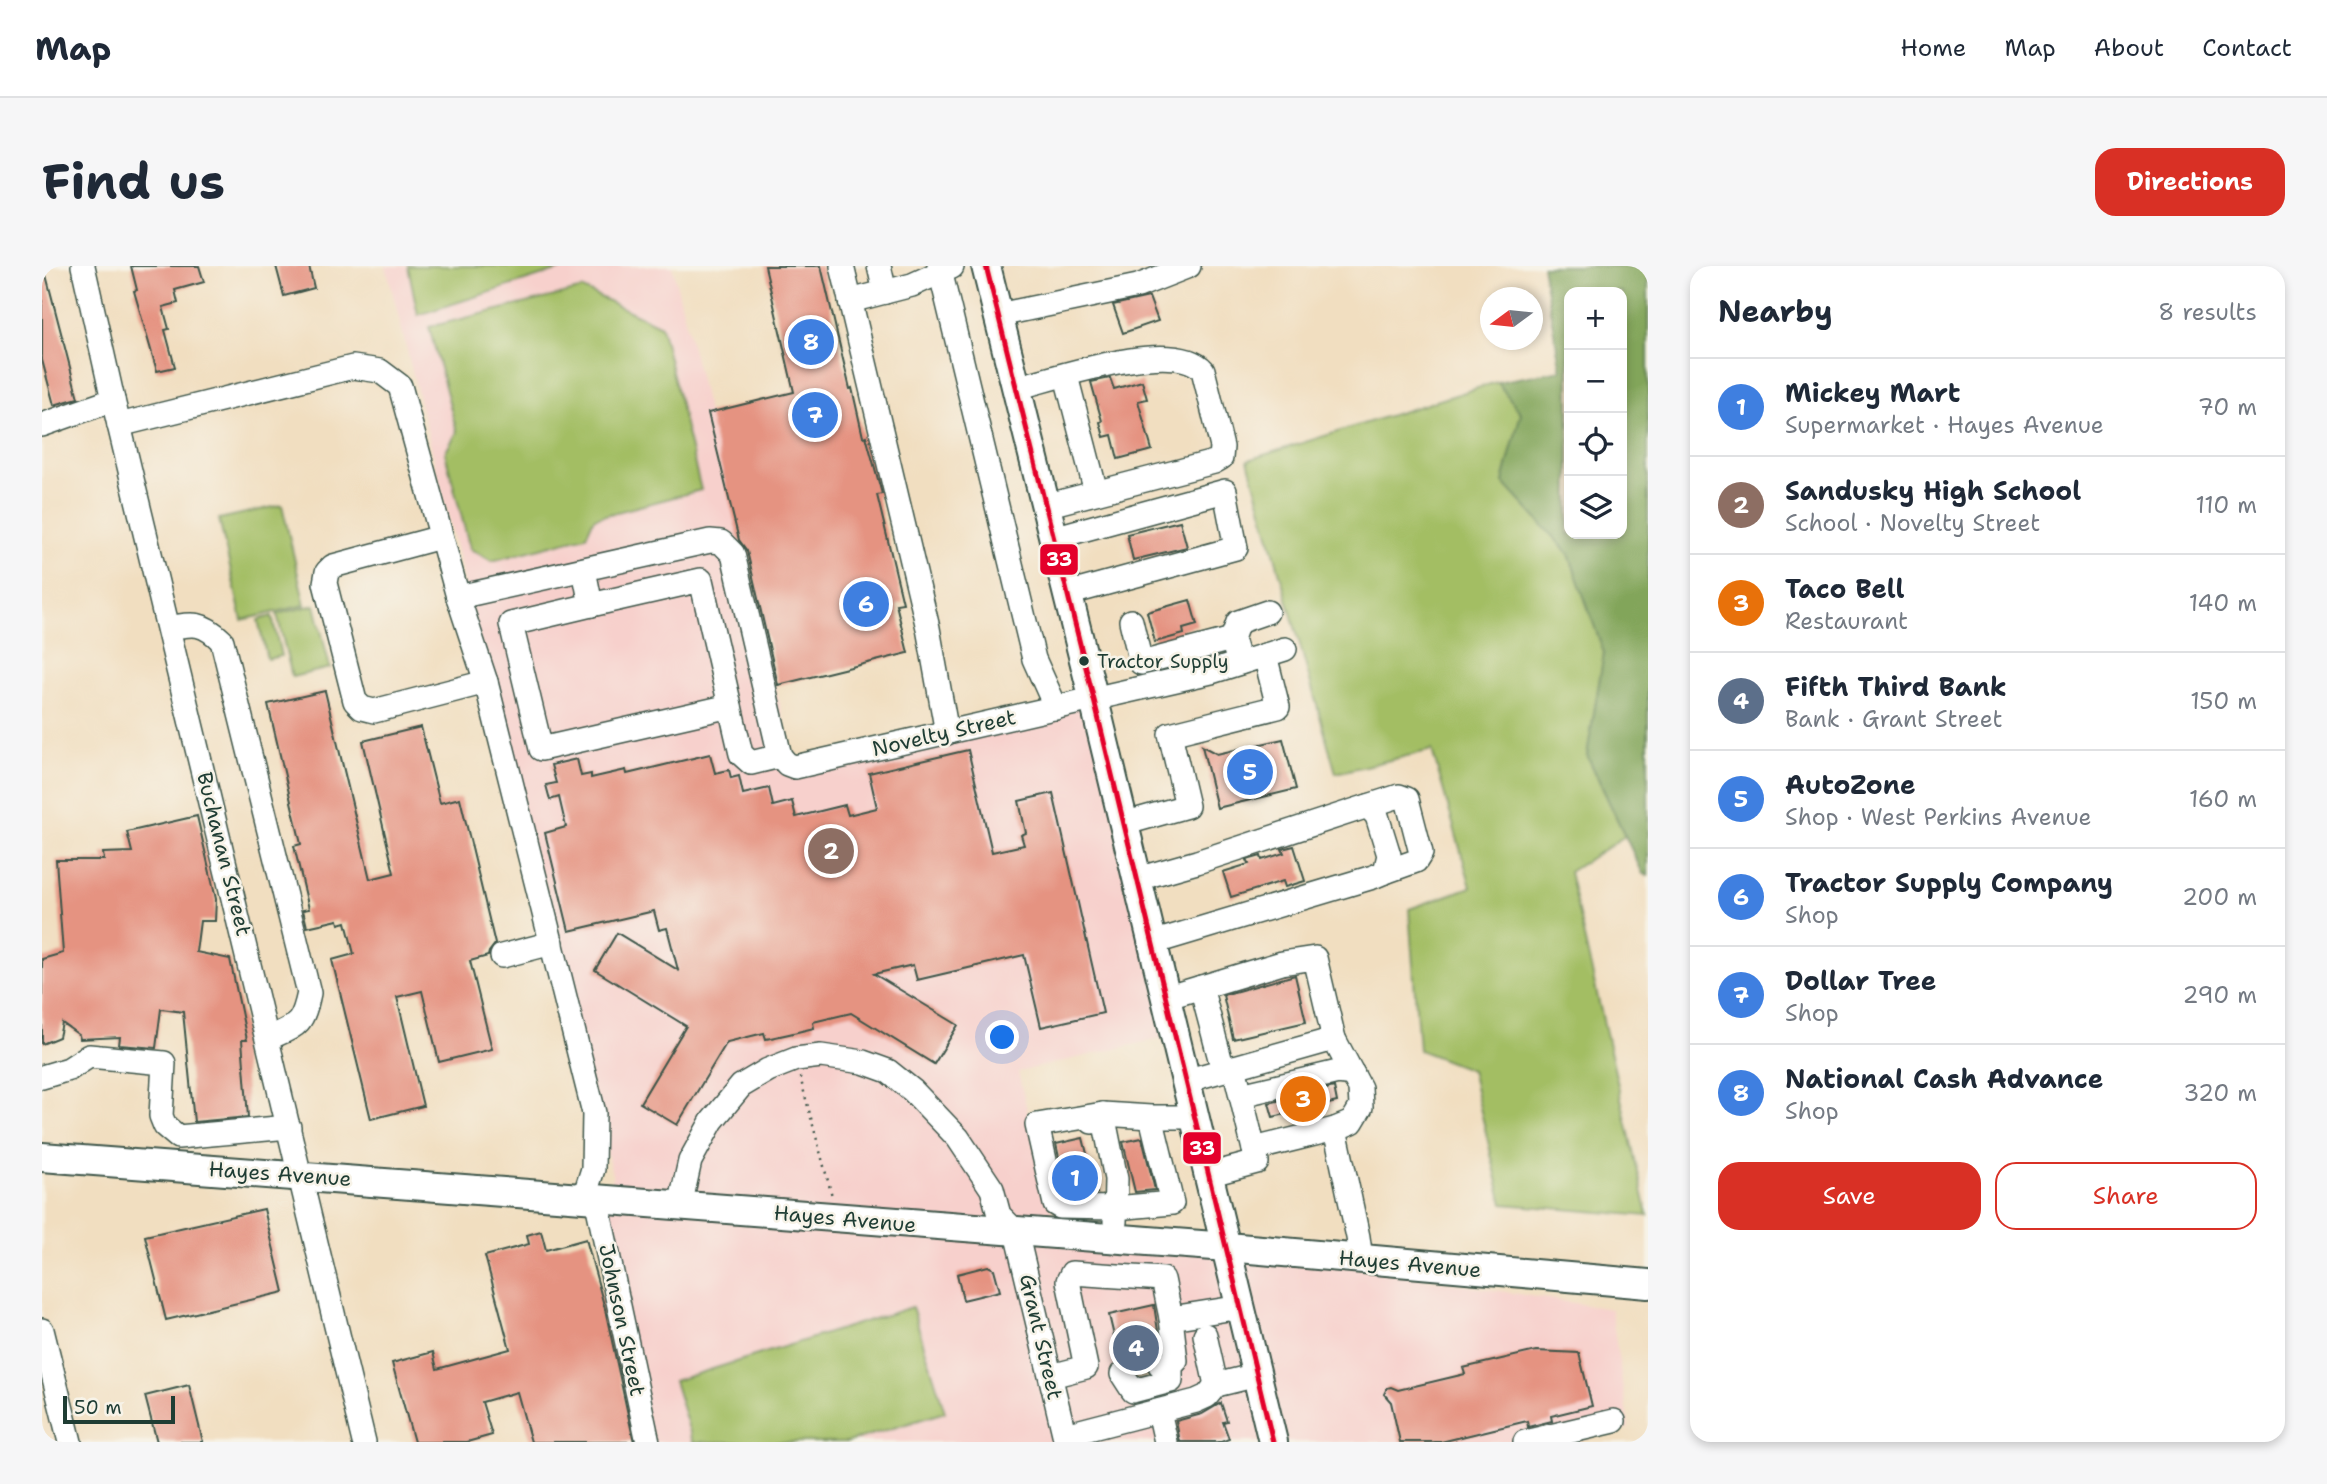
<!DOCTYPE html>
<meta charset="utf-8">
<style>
body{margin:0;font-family:"Shantell Sans",sans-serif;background:#f6f6f7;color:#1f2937}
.controls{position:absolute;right:21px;top:21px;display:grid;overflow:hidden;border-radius:14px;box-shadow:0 4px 10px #0003}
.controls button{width:63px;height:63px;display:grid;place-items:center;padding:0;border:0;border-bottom:2px solid #e0e1e3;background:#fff;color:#1f2937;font:35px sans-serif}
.compass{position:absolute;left:1438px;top:21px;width:63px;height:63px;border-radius:50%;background:#fff;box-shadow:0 4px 10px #0003;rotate:255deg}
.scale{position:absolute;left:21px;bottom:18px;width:112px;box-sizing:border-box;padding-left:7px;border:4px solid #1f3d34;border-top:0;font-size:19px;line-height:24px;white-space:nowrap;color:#1f3d34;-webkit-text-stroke:5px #f7f3e8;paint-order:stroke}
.you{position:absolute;left:961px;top:772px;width:24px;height:24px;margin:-18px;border:5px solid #fff;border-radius:50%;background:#1a73e8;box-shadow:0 0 0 10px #1a73e833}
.badge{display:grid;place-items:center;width:46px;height:46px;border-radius:50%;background:#d93025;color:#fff;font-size:23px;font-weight:700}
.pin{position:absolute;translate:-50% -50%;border:4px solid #fff;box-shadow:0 2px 7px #0006}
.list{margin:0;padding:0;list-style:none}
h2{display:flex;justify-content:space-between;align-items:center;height:91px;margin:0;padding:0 28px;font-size:30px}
h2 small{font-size:23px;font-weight:400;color:#747a83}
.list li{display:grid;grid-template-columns:46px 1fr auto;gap:21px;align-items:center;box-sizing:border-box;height:98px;padding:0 28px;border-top:2px solid #e0e1e3}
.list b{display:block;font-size:26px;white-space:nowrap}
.list p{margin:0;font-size:23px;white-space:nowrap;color:#747a83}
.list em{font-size:23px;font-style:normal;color:#747a83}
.actions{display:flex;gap:14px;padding:21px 28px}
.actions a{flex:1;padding:16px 0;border:2px solid #d93025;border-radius:21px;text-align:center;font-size:24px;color:#d93025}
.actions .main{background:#d93025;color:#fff}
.icon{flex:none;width:38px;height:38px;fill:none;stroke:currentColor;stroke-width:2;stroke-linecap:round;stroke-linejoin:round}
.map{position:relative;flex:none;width:1606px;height:1176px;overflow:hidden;border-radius:21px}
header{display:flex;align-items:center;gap:42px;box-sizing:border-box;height:98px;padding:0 35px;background:#fff;border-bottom:2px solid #e0e1e3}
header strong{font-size:33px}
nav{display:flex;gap:38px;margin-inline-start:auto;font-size:24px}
.intro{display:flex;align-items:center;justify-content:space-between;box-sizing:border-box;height:168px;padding:0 42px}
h1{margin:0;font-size:49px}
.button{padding:18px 32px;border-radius:21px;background:#d93025;color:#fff;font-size:24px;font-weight:700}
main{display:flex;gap:42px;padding:0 42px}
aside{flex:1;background:#fff;border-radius:21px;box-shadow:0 4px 10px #0003}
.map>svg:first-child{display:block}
.built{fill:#f7d0cc}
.green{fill:#a3be64;stroke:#617e4c;stroke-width:2}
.forest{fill:#82a55a;stroke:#507147;stroke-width:2;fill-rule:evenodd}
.building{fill:#e59381}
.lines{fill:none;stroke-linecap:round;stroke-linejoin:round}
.minor-tunnel{stroke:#c7bea4;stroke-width:23;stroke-dasharray:23 11;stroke-linecap:butt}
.minor-casing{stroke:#3e5549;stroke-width:26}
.major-casing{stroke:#3e5549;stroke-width:32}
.path{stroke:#3e5549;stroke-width:2.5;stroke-dasharray:2 5;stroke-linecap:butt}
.minor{stroke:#fff;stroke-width:23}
.major{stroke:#fff;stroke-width:28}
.bus-1-casing{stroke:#f7f3e8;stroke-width:10}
.bus-1{stroke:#e4002b;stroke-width:5}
.bus-dot{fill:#1f3d34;stroke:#f7f3e8;stroke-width:2.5}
.labels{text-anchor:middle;stroke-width:5;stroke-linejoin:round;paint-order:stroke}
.bus-label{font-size:19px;fill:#1f3d34;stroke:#f7f3e8;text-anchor:start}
.street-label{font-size:21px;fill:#1f3d34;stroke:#f7f3e8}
.line-badge{stroke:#f7f3e8;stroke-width:2.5}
.badge-label{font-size:19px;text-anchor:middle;font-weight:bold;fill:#fff}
</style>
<header>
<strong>Map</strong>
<nav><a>Home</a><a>Map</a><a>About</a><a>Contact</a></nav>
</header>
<div class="intro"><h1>Find us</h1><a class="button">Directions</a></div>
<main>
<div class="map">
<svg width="1606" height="1176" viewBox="0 0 1606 1176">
<rect width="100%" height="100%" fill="#f7f3e8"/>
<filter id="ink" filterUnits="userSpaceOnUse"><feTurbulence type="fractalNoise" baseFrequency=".0143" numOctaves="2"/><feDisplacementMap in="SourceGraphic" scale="14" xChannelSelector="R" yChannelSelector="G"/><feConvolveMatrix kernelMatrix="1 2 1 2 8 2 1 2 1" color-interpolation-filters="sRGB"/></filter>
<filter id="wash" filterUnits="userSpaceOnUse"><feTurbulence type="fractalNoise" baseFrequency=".00686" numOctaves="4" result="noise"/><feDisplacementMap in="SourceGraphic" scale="28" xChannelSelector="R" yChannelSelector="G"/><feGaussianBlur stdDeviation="1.57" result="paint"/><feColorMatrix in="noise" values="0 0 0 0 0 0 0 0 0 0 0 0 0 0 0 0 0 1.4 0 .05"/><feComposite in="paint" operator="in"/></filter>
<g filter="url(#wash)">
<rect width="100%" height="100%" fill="#f1dec0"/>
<polygon class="built" points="344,0 630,0 753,501 1052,434 1132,769 976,806 1015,969 1185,981 1569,1043 1587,1162 1529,1176 606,1176 554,932 571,912"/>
<g class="green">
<polygon points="366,0 530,0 376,49"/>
<polygon points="541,23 619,60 659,224 552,252 544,270 450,295 428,283 403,187 415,166 387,61"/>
<polygon points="1455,116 1479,147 1461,216 1527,288 1562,387 1545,489 1583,570 1527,606 1606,950 1461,938 1429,804 1377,784 1367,643 1429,621 1390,484 1294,507 1206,194"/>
<polygon points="240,239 263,339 200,354 177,253"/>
<polygon points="273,339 288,402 250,411 235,348"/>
<polygon points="230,350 239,390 225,393 216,354"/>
<polygon points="870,1041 903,1146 806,1176 651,1176 632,1115"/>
</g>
<path class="forest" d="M1500,0H1606V609L1601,608L1545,489L1562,387L1527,288L1461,216L1479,147L1455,116L1519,104ZM1527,26H1580V268H1527Z"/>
<g id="blocks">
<g class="building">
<polygon points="89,0 157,0 162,16 133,24 136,37 121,41 127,63 123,64 133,101 115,105 92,25 95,24"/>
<polygon points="234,0 267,0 272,22 242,30"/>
<polygon points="723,0 779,0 808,123 810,122 821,171 824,170 840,228 835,229 861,337 854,338 866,387 736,419 705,285 697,274 666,147 752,126"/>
<polygon points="0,9 4,9 36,132 12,139 0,94"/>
<polygon points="1107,31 1116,55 1081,67 1071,39"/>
<polygon points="1068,112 1072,123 1100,115 1105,133 1096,135 1110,184 1076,193 1070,169 1062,171 1058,156 1060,155 1049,116"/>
<polygon points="1138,255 1145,281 1091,294 1085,268"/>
<polygon points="1148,334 1155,359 1141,363 1142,368 1113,376 1105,346"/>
<polygon points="283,425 328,613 352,607 321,475 379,461 398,537 418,532 453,678 447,686 446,690 428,695 450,783 397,796 380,725 355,731 381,840 329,853 290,694 312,688 304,656 297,658 296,654 265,661 261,644 267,643 252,580 259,578 226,438"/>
<polygon points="1241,473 1254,523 1175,542 1160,480 1175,488"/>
<polygon points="926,484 950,586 982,579 979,569 984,567 977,535 1011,527 1061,747 999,761 982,689 875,714 871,699 832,708 916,759 892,798 809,747 771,756 772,762 747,768 724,773 722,767 685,776 635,859 598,837 644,760 553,704 575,667 636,704 625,662 617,664 612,645 527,665 503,567 524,561 517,531 508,534 504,519 514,517 509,499 535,493 539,510 549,508 549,512 584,504 585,508 668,488 673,507 687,504 689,512 697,510 701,528 727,522 731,540 750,535 754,551 803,539 806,549 835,542 827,507"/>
<polygon points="155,550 174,633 173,655 158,655 154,686 188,693 205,774 200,774 206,851 152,856 141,746 119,743 114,782 77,779 78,771 38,773 37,769 20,757 17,771 0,778 0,693 21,687 14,594 62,594 61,587 90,586 85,566"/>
<polygon points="1252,580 1263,615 1243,621 1241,615 1189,631 1181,606 1207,598 1205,594 1219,590 1220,594 1242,587 1240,583"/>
<polygon points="1253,709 1264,756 1191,773 1181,729"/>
<polygon points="1292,821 1295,836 1231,851 1227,837"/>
<polygon points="1041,872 1055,927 1025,927 1014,878"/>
<polygon points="1100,872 1113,924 1093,926 1081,876"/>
<polygon points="222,943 242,1026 124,1054 103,970"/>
<polygon points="499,965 504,984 544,973 563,1043 592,1176 489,1176 475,1126 440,1136 450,1169 425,1176 372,1176 350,1097 391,1086 395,1103 468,1083 443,990 487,978 485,969"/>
<polygon points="946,1000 952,1003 958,1025 921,1034 915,1008"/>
<polygon points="1112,1039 1118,1078 1114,1079 1115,1085 1111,1086 1105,1095 1107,1106 1097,1109 1090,1099 1088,1091 1085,1092 1083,1085 1076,1087 1067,1049"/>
<polygon points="1494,1085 1537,1087 1550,1140 1509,1150 1510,1155 1486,1161 1485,1155 1399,1176 1358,1176 1349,1136 1342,1128 1345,1122 1349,1121 1356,1124 1423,1108 1421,1102"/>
<polygon points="147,1119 161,1176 115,1176 103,1130"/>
<polygon points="1179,1137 1185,1155 1181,1156 1187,1173 1179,1176 1138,1176 1134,1155 1160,1148"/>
</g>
</g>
</g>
<g filter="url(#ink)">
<use href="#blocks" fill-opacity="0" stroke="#3e5549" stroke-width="2"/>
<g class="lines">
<polyline class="minor-tunnel" points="1091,1105 1114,1100"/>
<defs>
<g id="minor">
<polyline points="41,0 71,134 322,1176"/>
<polyline points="800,0 886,362 905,467"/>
<polyline points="837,0 843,26"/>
<polyline points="897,0 992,393 1014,442"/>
<polyline points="808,35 870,19 910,1"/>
<polyline points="956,49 1096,20 1147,0"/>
<polyline points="1024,110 1054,226"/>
<path d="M974,122C1013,112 1132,71 1161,104L1180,181L1179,192L1172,196L1003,240"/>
<polyline points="0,159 71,134"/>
<polyline points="77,159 311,101 338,105 358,120 416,331 444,416 552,847 551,903 542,931"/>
<polyline points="399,271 291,300 285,306 283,317 313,435 320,442 332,445 444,416"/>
<polyline points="1011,272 1183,225 1194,282 1025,328"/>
<polyline points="542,304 549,339 469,358 499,483 688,440 699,488 709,497 738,490"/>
<polyline points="416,331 668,275 679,276 691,288 738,490 745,498 753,501 1169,406 1243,383"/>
<polyline points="549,339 659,314 688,440"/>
<polyline points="1089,355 1099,397 1190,373 1197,397"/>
<path d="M127,362C152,357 161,356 180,375L267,727C260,760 256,759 227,772"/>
<polyline points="1190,373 1196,356 1225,346"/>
<polyline points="1326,540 1357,530 1365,533 1379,587 1374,595 1343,606"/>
<polyline points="1081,558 1145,540 1128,468 1236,441 1223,389"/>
<polyline points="1095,613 1155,596 1326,540 1335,550 1347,589 1343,606 1331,611 1110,677"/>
<polyline points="460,690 510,677"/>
<polyline points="1159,721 1181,804"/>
<polyline points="1123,732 1240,697 1273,692 1292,773 1143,815"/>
<polyline points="0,811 27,803 47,790 122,797 119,850 123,860 136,871 247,861"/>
<polyline points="1199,829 1296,806 1311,808"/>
<polyline points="1109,851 1130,937 1073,942 1018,941 1013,938 995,859 1061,848 1109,851 1152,851"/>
<polyline points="1050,856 1061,848 1074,913 1073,956"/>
<polyline points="1293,863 1316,971 1319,993"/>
<polyline points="1212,883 1293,863 1310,856 1319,841 1318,822 1292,773"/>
<polyline points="1166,909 1215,896 1192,801"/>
<polyline points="554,932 606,1176"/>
<polyline points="638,940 648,895 670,855 699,820 726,804 754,793 779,790 821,796 846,805 871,825 916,872 950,923 957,949 974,966 1024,1176"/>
<polyline points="0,1064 28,1176"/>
<polyline points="1163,1069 1174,1119 1215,1109"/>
<polyline points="1118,1099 1134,1095 1129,1052"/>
<polyline points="1080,1108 1091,1125 1129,1115 1129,1096"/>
<polyline points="1009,1110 1044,1101 1026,1015 1030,1007 1121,1013 1129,1052 1199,1041"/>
<polyline points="1117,1145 1124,1176"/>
<polyline points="1023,1169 1154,1135 1165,1130 1174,1119"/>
<polyline points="1483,1176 1572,1155"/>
</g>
<g id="major">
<polyline points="944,0 1052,434 1231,1176"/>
<polyline points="0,891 1185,981 1606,1018"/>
</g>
</defs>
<use href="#minor" class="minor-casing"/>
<use href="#major" class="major-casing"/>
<polyline class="path" points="758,811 790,930"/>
<use href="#minor" class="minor"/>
<use href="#major" class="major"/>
<defs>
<polyline id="bus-1" points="944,0 1052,434 1231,1176"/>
</defs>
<use href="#bus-1" class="bus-1-casing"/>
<use href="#bus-1" class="bus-1"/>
</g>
</g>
<circle class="bus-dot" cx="1042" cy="395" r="6"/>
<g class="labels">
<g class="bus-label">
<text x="1055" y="402">Tractor Supply</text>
</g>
<g class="street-label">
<text transform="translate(902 467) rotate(-13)" y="7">Novelty Street</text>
<text transform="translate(182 588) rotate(76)" y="7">Buchanan Street</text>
<text transform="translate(238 908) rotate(4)" y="7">Hayes Avenue</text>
<text transform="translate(803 953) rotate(5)" y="7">Hayes Avenue</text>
<text transform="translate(1368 998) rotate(5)" y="7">Hayes Avenue</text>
<text transform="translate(580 1054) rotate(78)" y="7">Johnson Street</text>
<text transform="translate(999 1071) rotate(77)" y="7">Grant Street</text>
</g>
</g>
<g class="line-badge">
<rect x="997" y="277" width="40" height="33" rx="7" fill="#e4002b"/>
<rect x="1140" y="865" width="40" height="34" rx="7" fill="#e4002b"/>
</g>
<g class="badge-label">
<text x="1017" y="300">33</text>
<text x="1160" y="889">33</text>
</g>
</svg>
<div class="controls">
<button>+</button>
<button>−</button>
<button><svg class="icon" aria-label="locate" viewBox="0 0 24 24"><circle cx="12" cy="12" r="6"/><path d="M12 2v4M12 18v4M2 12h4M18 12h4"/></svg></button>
<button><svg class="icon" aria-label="layers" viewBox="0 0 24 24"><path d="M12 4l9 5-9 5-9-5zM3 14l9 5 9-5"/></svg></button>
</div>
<svg class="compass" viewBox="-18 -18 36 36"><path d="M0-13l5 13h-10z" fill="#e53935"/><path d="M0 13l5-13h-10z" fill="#747a83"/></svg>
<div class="scale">50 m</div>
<div class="you"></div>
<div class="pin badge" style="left:1033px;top:912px;background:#3f7fe0">1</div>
<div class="pin badge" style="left:789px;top:585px;background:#8d6e63">2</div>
<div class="pin badge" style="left:1261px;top:833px;background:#e8710a">3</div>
<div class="pin badge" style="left:1094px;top:1082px;background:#5c6f8a">4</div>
<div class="pin badge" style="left:1208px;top:506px;background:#3f7fe0">5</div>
<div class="pin badge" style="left:824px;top:338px;background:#3f7fe0">6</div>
<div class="pin badge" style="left:773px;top:149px;background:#3f7fe0">7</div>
<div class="pin badge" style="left:769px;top:76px;background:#3f7fe0">8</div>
</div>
<aside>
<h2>Nearby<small>8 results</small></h2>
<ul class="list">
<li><span class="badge" style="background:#3f7fe0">1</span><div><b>Mickey Mart</b><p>Supermarket · Hayes Avenue</p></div><em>70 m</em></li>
<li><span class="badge" style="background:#8d6e63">2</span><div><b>Sandusky High School</b><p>School · Novelty Street</p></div><em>110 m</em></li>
<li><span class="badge" style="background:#e8710a">3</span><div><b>Taco Bell</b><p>Restaurant</p></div><em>140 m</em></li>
<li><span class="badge" style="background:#5c6f8a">4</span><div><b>Fifth Third Bank</b><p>Bank · Grant Street</p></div><em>150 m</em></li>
<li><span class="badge" style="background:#3f7fe0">5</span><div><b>AutoZone</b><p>Shop · West Perkins Avenue</p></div><em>160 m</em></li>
<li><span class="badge" style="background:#3f7fe0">6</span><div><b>Tractor Supply Company</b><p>Shop</p></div><em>200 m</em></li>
<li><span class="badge" style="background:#3f7fe0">7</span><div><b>Dollar Tree</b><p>Shop</p></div><em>290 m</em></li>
<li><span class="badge" style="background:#3f7fe0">8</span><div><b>National Cash Advance</b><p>Shop</p></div><em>320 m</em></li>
</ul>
<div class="actions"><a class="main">Save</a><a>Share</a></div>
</aside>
</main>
